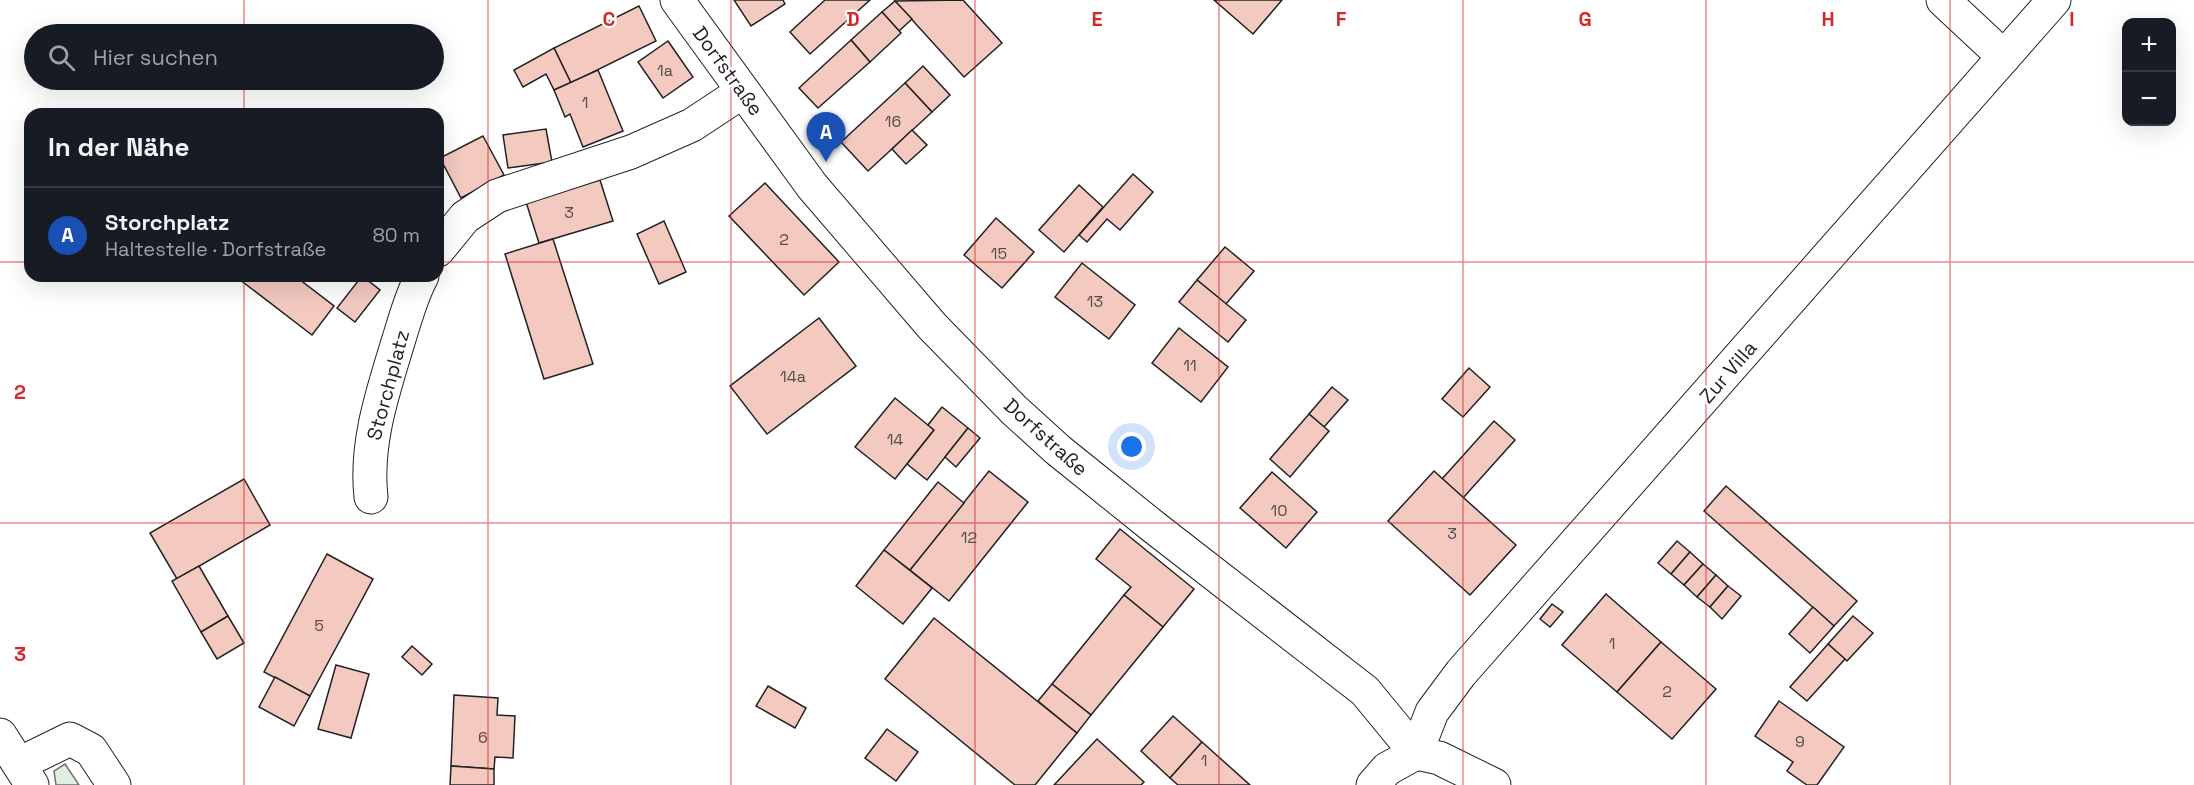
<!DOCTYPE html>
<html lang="de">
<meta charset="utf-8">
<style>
body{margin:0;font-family:"Space Grotesk",sans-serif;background:#20242c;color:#f1f3f6}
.controls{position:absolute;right:18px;top:18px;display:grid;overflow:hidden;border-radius:12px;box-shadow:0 6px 24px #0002}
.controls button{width:54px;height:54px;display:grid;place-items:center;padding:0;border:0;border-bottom:2px solid #363941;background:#171b24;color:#f1f3f6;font:30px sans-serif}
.you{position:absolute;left:1132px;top:447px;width:21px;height:21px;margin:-15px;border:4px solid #fff;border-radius:50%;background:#1a73e8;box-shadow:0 0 0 9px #1a73e833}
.badge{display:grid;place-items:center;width:39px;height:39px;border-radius:50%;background:#d93025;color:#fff;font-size:20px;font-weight:700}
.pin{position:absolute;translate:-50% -50px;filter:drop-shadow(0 2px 3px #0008)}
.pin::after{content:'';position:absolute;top:32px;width:21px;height:18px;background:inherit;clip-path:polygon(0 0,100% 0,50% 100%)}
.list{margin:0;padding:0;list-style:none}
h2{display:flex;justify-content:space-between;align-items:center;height:78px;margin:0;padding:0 24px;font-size:26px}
h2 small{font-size:20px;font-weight:400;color:#9ea1a6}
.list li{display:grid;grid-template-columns:39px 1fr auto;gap:18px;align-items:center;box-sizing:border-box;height:96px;padding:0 24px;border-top:2px solid #363941}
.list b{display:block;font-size:22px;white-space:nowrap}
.list p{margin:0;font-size:20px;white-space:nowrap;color:#9ea1a6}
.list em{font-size:20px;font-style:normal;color:#9ea1a6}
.icon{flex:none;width:33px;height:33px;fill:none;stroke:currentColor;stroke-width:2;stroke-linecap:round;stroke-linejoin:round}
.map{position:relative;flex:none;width:2194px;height:785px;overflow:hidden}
.search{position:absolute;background:#171b24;box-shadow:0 6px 24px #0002;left:24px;top:24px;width:420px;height:66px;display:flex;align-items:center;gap:15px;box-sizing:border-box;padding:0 21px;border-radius:33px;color:#9ea1a6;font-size:22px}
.panel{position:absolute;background:#171b24;box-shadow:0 6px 24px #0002;left:24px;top:108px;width:420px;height:174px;border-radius:18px}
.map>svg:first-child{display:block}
.green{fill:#e0efe3;stroke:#6f6f6f;stroke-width:1.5}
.building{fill:#f3c9c0;stroke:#222;stroke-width:1.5}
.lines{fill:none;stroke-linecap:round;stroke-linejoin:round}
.minor-casing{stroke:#222;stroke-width:35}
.major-casing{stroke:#222;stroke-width:35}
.minor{stroke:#fff;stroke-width:33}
.major{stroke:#fff;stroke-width:33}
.grid{fill:none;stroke:#d62828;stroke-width:1.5;stroke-opacity:0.55}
.labels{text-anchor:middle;stroke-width:4.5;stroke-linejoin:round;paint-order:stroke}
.number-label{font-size:16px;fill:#564c4a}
.street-label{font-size:20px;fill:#222;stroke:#fff}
.grid-label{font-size:20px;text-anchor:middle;font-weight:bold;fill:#d62828;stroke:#fff;stroke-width:4.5;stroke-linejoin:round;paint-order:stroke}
</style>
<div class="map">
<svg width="2194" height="785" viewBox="0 0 2194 785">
<rect width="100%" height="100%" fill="#fff"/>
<polygon class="green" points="65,764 79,785 56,785 54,771"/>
<g class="building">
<polygon points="734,0 783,0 785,4 751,26"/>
<polygon points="825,0 870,0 810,54 790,32"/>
<polygon points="963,0 1002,43 964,77 895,1"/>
<polygon points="1214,0 1282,0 1253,34"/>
<polygon points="895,1 912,19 899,31 882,12"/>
<polygon points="639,6 656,41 571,83 554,48"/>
<polygon points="882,12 901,33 870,62 851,40"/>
<polygon points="851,40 870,62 818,108 799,88"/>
<polygon points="668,41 693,77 663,98 638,62"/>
<polygon points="554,48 571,83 554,90 546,74 523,87 514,70"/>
<polygon points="923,66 950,95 932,112 905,83"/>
<polygon points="598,70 623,131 583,147 570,114 565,117 554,90"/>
<polygon points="905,83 932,112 868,171 841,142"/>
<polygon points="546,129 552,162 508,168 503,135"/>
<polygon points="912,130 927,145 906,164 892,149"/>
<polygon points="483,136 504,175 461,198 440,158"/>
<polygon points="1133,174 1153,192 1120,230 1107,219 1087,242 1079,235"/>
<polygon points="600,180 613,221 539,243 526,202"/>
<polygon points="765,183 839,262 804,295 729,216"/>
<polygon points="1079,185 1103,207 1064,252 1039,230"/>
<polygon points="996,218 1034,252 1002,288 964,255"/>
<polygon points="664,221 686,272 659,284 637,234"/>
<polygon points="553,239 593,364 544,379 505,254"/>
<polygon points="1225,247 1254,271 1226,304 1197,280"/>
<polygon points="1082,263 1135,305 1109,339 1055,297"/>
<polygon points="235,276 295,276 334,306 312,335"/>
<polygon points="362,276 380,290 355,322 337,308"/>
<polygon points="1197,280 1246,320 1228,342 1179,302"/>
<polygon points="819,318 856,366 767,434 730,386"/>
<polygon points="1179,328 1228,367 1201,402 1152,363"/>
<polygon points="1469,368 1490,387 1463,417 1442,399"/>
<polygon points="1332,387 1348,400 1324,427 1309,414"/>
<polygon points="895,398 934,430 895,479 855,447"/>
<polygon points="942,407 968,428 927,480 907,464 934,430 928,425"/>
<polygon points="1309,414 1329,431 1290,477 1270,459"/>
<polygon points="1494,421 1515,440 1463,498 1442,479"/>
<polygon points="968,428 980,438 956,467 945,457"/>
<polygon points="989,471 1028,502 949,601 910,570"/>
<polygon points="1434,471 1516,545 1470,595 1388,521"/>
<polygon points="1272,472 1317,512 1286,548 1240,508"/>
<polygon points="244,479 270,525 177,579 150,533"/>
<polygon points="938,482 964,503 910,570 884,550"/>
<polygon points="1726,486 1857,601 1834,626 1704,511"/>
<polygon points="1120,529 1194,589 1163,627 1124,595 1131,587 1096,559"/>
<polygon points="1677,541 1690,552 1671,574 1658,563"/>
<polygon points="884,550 932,588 903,624 856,586"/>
<polygon points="1690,552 1703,564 1684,585 1671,574"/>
<polygon points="327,554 373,579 310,696 264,672"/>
<polygon points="1703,564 1716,575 1697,597 1684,585"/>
<polygon points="199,566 228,616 201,632 172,581"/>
<polygon points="1716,575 1728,586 1710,607 1697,597"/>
<polygon points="1728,586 1741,596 1722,619 1710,607"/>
<polygon points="1606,594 1661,642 1617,692 1562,645"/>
<polygon points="1124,595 1163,627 1091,715 1052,684"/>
<polygon points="1552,604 1563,612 1550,627 1540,619"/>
<polygon points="1813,607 1834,626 1810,653 1789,634"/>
<polygon points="228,616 244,643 217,659 201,632"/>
<polygon points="1853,616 1873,633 1847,661 1828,644"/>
<polygon points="934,618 1077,733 1035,785 1015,785 885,679"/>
<polygon points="1661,642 1716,689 1672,739 1617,692"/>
<polygon points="1828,644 1845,659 1807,701 1790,687"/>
<polygon points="412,646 432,664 422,675 402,657"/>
<polygon points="336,665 369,674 351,738 318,729"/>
<polygon points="275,677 310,696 294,726 259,707"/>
<polygon points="1052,684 1091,715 1077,733 1038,701"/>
<polygon points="768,686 806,708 795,728 756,706"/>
<polygon points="454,695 498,698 497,715 515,716 513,758 495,757 494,769 451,766"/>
<polygon points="1779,701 1844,747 1817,785 1807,785 1787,771 1793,762 1755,736"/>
<polygon points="1173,716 1202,742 1170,778 1141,751"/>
<polygon points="887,729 918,752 896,781 865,758"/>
<polygon points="1097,739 1144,782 1141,785 1054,785"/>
<polygon points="1202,742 1250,785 1178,785 1170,778"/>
<polygon points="451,766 494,769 494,785 450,785"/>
</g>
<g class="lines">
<defs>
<g id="minor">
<polyline points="677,0 812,186 932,326 1014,410 1058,450 1155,528 1365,691 1416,753 1439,758 1494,785"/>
<polyline points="1943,0 2004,57"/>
<polyline points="438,250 465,217 497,196 631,152 692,125 742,92"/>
<path d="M371,497C365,443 383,392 398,342C405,320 411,296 422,276"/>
<polyline points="1416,753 1432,712 1461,673 2054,0"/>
<polyline points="19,764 70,739 91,750 114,785"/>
<polyline points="1373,785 1387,769 1416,753"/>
</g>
<polyline id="major" points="0,735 32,785"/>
</defs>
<use href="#minor" class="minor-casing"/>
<use href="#major" class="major-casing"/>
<use href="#minor" class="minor"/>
<use href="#major" class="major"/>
</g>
<path class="grid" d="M244,0V34M488,0V785M731,0V785M975,0V785M1219,0V785M1463,0V785M1706,0V785M1950,0V785M244,80V114M0,262H30M438,262H2194M244,276V785M0,523H2194"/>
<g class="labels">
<g class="number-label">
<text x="665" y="76">1a</text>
<text x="585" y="108">1</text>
<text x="893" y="127">16</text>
<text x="569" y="218">3</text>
<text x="784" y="245">2</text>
<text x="999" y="259">15</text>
<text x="1095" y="307">13</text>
<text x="1190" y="371">11</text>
<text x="793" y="382">14a</text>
<text x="895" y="445">14</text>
<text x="1279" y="516">10</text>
<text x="1452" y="539">3</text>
<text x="969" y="543">12</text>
<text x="319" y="631">5</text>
<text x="1612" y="649">1</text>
<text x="1667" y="697">2</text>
<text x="483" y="743">6</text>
<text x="1800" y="747">9</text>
<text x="1204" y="766">1</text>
</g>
<g class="street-label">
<text transform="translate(728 71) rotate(54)" y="7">Dorfstraße</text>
<text transform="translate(1728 372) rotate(-49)" y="7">Zur Villa</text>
<text transform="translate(388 385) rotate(-75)" y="7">Storchplatz</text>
<text transform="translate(1046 437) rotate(42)" y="7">Dorfstraße</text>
</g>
</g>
<g class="grid-label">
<text x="609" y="26">C</text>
<text x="853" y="26">D</text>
<text x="1097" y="26">E</text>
<text x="1341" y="26">F</text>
<text x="1585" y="26">G</text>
<text x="1828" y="26">H</text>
<text x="2072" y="26">I</text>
<text x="20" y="399">2</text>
<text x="20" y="661">3</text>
</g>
</svg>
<div class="controls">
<button>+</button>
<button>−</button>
</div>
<div class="you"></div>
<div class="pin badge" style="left:826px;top:162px;background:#1a4fb4">A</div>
<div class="search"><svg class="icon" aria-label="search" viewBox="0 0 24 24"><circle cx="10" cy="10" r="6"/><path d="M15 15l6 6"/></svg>Hier suchen</div>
<section class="panel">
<h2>In der Nähe<small></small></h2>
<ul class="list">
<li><span class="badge" style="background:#1a4fb4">A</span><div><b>Storchplatz</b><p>Haltestelle · Dorfstraße</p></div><em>80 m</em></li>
</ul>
</section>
</div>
